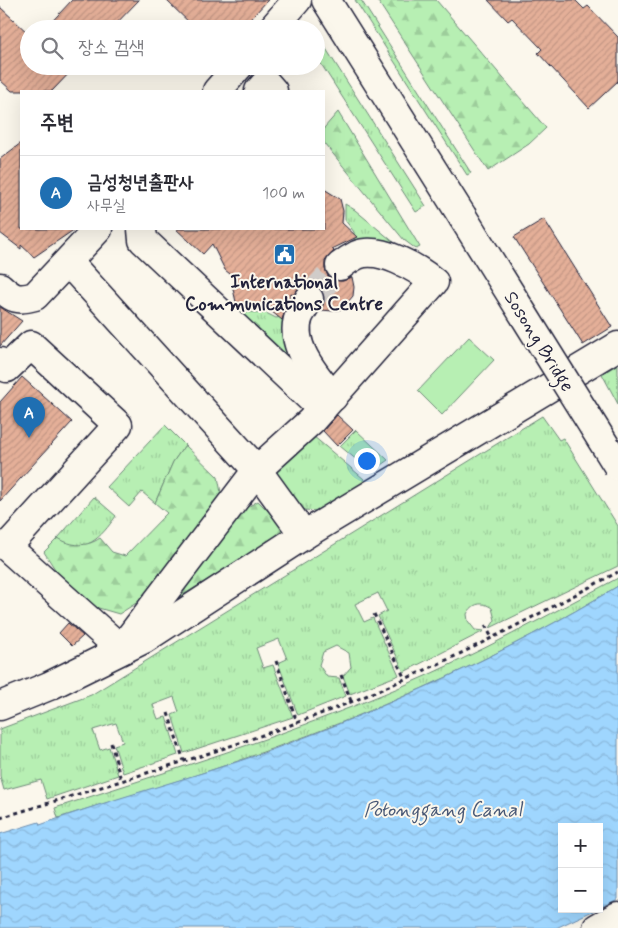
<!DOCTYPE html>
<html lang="ko">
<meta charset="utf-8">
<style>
body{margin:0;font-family:Mynerve,"Poor Story",sans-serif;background:#f2f2f3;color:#2b2b33}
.controls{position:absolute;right:15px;bottom:15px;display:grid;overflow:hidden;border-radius:0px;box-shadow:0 5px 20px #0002}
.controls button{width:45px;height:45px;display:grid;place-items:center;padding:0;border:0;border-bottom:1px solid #e1e1e2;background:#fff;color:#2b2b33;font:25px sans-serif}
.you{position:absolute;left:366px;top:460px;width:18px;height:18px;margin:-12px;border:4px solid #fff;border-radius:50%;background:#1a73e8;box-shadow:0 0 0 8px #1a73e833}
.badge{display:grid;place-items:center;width:32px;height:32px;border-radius:50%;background:#1f6fb2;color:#fff;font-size:16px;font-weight:700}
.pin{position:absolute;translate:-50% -41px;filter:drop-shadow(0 1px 2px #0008)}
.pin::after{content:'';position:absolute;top:26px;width:18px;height:15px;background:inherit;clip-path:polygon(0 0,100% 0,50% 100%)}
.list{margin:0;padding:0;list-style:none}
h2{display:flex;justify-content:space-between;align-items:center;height:65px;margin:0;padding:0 20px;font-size:21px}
h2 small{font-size:16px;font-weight:400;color:#7c7c81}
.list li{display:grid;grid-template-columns:32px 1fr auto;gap:15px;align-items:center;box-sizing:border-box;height:75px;padding:0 20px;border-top:1px solid #e1e1e2}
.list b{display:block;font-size:19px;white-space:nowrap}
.list p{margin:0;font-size:16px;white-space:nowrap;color:#7c7c81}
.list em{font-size:16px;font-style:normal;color:#7c7c81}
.icon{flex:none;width:28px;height:28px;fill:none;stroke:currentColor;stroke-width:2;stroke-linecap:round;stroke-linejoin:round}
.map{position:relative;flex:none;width:618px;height:928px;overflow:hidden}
.search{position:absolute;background:#fff;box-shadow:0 5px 20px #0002;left:20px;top:20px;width:305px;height:55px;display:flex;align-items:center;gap:12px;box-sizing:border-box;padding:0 18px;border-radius:28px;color:#7c7c81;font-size:19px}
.panel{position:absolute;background:#fff;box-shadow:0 5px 20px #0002;left:20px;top:90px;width:305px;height:140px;border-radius:0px}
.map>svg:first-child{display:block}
.grass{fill:url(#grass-tufts);stroke:#6c8877}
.forest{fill:url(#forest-firs);stroke:#6c8877}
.pitch{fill:#b7efb3;stroke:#6c8877}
.water{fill:url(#water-waves);stroke:#6d8eb0}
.building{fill:url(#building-hatch);stroke:#22223b}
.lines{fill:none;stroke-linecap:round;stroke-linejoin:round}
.minor-tunnel{stroke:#d0ccc9;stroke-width:28;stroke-dasharray:28 14;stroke-linecap:butt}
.minor-casing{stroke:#22223b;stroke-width:31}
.path{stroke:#22223b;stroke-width:3;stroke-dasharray:4 4;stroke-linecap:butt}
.minor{stroke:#fbf7ec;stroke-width:28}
.minor-bridge-casing{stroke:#22223b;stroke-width:31;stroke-linecap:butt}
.minor-bridge{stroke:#fbf7ec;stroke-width:28}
.labels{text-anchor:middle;stroke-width:4;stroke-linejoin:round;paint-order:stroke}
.poi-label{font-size:19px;font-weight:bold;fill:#22223b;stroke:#fbf7ec}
.street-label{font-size:19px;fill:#22223b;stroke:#fbf7ec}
.water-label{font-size:20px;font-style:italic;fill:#485876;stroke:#fbf7ec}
</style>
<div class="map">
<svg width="618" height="928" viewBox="0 0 618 928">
<defs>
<pattern id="grass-tufts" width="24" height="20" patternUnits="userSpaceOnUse" patternTransform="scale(1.25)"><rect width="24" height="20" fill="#b7efb3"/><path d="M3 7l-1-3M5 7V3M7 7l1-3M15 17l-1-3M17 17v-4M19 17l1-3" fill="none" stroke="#9dcd9b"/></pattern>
<pattern id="forest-firs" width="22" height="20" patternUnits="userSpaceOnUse" patternTransform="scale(1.25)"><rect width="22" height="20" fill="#b7efb3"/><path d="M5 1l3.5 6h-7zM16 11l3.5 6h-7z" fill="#9dcd9b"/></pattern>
<pattern id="water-waves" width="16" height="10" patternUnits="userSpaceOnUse" patternTransform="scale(1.25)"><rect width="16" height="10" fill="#9fd6fe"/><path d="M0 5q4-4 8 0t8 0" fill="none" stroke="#89b7db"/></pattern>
<pattern id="building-hatch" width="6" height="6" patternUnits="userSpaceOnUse" patternTransform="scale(1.25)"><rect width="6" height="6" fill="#e4af98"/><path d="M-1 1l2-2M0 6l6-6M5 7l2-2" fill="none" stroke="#c39684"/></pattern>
</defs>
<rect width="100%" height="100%" fill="#fbf7ec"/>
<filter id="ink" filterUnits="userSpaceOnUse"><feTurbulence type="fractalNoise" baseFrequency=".02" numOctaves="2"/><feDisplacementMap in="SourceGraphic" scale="10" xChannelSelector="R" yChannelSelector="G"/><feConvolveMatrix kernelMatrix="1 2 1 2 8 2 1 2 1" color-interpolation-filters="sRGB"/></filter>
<g filter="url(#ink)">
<g class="grass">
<polygon points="355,0 361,0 471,173 467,175"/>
<polygon points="316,33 426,206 416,212 316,56"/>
<polygon points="345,204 355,210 396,244 354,242 354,232 345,220"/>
<polygon points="238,307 248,312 266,313 276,318 286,316 293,364 229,315"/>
<polygon points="618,364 618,404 602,374"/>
<path d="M542,416L559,440L563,438L618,526V566L490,628L495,620L492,608C482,601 473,603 467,614L468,621L475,630L484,631L404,672L378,616L387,611L378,593L355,604L364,622L373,618L399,675L350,694L343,676L351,667L349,653L336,646L323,652L319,665L327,677L339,678L346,696L298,715L278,663L287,659L279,639L256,648L263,668L273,665L293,717L184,753L172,715L179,712L174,697L153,705L158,719L166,717L178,755L123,773L114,745L123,742L116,723L93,730L100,750L109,747L118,775L47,799L41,780L4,790L0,776V729L91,695Z"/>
<polygon points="165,425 185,445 173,462 155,503 142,492 129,507 107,487"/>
<polygon points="356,430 388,460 371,472 340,446"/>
<polygon points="313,436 364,479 364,485 318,511 305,510 274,481 273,474"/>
<path d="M94,497L116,516C101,537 85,557 58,538Z"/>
<path d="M618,578V586C506,654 386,708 263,752C196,777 126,796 58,818L55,808C172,770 291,734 405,685C478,654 548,615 618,578Z"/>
</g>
<g class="forest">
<polygon points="377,0 436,0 546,128 529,144 488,171"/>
<polygon points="338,112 420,247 416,249 404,240 324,143 324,128"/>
<path d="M185,445L218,477L222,498L141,600L119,614L95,607L60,577L44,552L58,538C72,547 87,547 100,538L112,552L125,556L167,513L155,503L173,462Z"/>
<polygon points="258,501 282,525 284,532 167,605 166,601 246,508"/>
</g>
<polygon class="pitch" points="469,337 494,360 442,415 418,391"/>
<path class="water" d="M618,586V899L599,908V827H562V909H597L556,928H0V834L39,822L40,825C113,798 189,779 263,753C386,708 506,654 618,586Z"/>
<g class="building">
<polygon points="72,0 139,0 111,29 45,29"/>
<polygon points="166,0 268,0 241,29 196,29"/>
<polygon points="488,0 575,0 584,9 588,6 618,37 618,81 589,108 538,53 542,49 512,18 508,21"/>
<polygon points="0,7 29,34 29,66 76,66 52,91 12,91 0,80"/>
<polygon points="21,143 21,229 75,229 34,257 21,245 21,249 0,233 0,159"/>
<polygon points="324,189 340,199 343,211 342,223 357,237 332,249 334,251 325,261 325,269 328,276 334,280 343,281 352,277 354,287 353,296 342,309 333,311 321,310 325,299 322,291 317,285 309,283 301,286 293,295 291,294 282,320 266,307 256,310 247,308 236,302 233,289 235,278 225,270 212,244 203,254 176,229 324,229"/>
<polygon points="544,219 612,327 583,345 514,237"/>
<polygon points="0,307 22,321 0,346"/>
<polygon points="22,377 72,422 0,501 0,402"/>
<polygon points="337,415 353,430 337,446 323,431"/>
<polygon points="68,623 83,636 72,646 59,633"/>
</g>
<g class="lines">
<polyline class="minor-tunnel" points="309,299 340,266"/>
<defs>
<g id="minor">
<polyline points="326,0 462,216"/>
<polyline points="272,29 297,0"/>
<polyline points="217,91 239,66"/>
<polyline points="259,91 266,83 273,91"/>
<polyline points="142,229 143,240 322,409"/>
<polyline points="69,263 257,470 304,535"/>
<path d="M0,287C13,299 18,301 35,296L98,229"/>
<path d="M309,299C306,305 302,310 299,316C288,345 316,376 333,397"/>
<path d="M0,362L7,368L31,345L118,425L7,547L121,649L257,470L311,421L434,282C417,268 380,246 357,255C351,258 345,262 340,266"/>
<polyline points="0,706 49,686 144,639 304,535 618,346"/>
<polyline points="597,928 618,916"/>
</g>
</defs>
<use href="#minor" class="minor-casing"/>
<g class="path">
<polyline points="374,614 405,679"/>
<polyline points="485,625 492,638"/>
<polyline points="276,661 297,722"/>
<polyline points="341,675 351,701"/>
<polyline points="168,713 184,761"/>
<polyline points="111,743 121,780"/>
<path d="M0,818C136,776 275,737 405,679C478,647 548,609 618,572"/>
</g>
<use href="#minor" class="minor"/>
<defs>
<polyline id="minor-bridge" points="462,216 618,466"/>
</defs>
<use href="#minor-bridge" class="minor-bridge-casing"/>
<use href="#minor-bridge" class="minor-bridge"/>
</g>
</g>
<defs>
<symbol id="civic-square" viewBox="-11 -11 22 22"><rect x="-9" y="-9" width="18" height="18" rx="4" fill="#1f6fb2" stroke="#fbf7ec"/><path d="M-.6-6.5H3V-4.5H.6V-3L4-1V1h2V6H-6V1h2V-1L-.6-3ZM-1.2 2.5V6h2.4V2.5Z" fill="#fff"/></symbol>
</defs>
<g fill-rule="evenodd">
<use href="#civic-square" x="272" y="242" width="25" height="25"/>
</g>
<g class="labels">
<g class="poi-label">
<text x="284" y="288">International<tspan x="284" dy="22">Communications Centre</tspan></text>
</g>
<g class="street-label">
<text transform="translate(540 341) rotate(58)" y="7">Sosong Bridge</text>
</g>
<g class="water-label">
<text x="443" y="816">Potonggang Canal</text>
</g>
</g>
</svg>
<div class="controls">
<button>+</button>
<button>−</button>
</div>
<div class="you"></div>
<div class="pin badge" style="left:29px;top:438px">A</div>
<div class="search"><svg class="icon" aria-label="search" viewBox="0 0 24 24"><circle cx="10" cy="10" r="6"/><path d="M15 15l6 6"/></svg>장소 검색</div>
<section class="panel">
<h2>주변<small></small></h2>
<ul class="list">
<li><span class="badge">A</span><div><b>금성청년출판사</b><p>사무실</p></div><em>100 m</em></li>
</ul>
</section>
</div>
